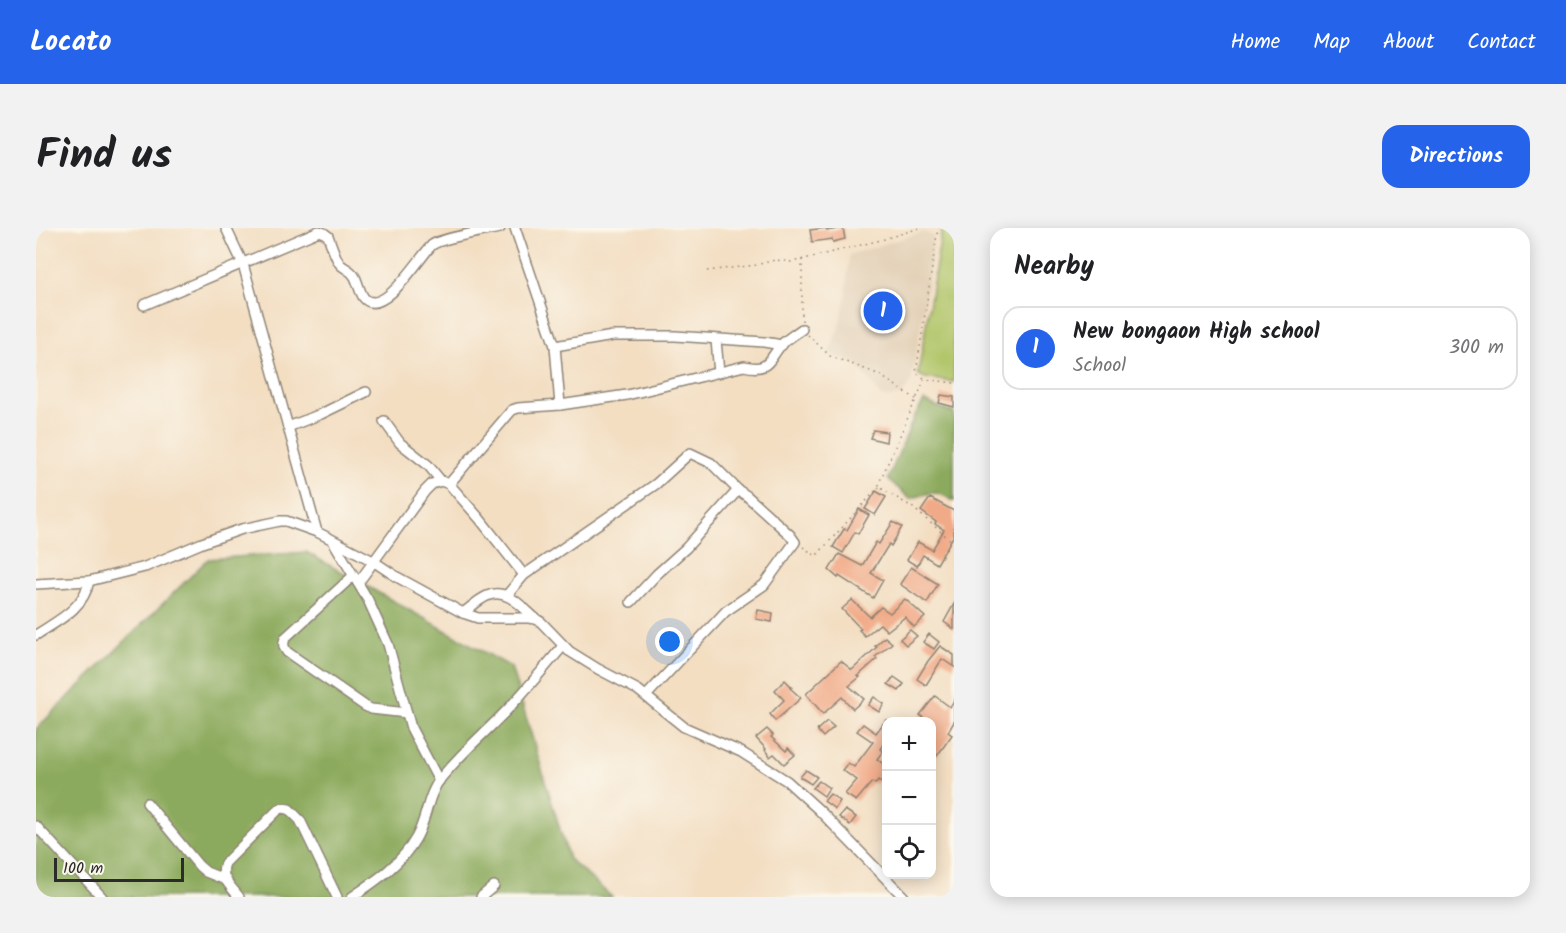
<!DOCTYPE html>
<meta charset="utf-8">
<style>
body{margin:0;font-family:Kalam,sans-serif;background:#f2f2f2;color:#202124}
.controls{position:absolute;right:18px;bottom:18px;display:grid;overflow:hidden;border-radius:12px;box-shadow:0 3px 15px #0003}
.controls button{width:54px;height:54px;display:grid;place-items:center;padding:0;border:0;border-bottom:2px solid #e0e0e0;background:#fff;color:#202124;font:30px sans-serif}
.scale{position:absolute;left:18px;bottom:15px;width:130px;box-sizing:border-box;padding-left:6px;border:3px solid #2b2b2b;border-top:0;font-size:16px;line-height:21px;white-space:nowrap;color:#2b2b2b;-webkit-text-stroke:4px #fbf7ec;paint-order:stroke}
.you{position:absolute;left:634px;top:414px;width:21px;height:21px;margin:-15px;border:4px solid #fff;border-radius:50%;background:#1a73e8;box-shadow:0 0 0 9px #1a73e833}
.badge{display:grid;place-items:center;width:39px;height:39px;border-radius:50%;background:#2563eb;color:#fff;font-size:20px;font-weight:700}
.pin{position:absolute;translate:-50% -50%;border:3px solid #fff;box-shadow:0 2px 6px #0006}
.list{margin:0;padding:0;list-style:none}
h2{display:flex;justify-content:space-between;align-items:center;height:78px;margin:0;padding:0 24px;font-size:26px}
h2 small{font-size:20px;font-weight:400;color:#757577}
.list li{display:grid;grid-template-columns:39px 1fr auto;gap:18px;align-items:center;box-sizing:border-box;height:84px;margin:0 12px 12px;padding:0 12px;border:2px solid #e0e0e0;border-radius:18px}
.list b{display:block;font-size:22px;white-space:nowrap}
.list p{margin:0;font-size:20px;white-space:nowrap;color:#757577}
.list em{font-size:20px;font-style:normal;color:#757577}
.icon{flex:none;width:33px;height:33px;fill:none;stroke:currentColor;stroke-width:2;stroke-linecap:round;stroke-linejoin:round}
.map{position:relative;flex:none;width:918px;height:669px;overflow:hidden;border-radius:18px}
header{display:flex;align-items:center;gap:36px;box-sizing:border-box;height:84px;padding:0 30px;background:#2563eb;color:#fff}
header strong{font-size:28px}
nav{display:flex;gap:33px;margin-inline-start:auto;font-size:21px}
.intro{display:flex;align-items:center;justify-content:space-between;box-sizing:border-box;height:144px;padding:0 36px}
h1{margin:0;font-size:42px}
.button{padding:15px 27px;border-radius:18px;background:#2563eb;color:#fff;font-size:21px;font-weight:700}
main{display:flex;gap:36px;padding:0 36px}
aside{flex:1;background:#fff;border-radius:18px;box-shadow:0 3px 15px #0003}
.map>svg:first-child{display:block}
.built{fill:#e1cdb2}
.green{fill:#b1c569;stroke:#6e784a;stroke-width:1.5}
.forest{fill:#8caa5d;stroke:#5c6a44;stroke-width:1.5}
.building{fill:#f1aa87}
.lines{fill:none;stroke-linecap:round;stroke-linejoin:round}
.minor-casing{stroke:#8f8476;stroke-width:12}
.path{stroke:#8f8476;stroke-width:1.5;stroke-dasharray:1.5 4.5;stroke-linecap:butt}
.minor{stroke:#fff;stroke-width:9}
</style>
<header>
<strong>Locato</strong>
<nav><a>Home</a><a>Map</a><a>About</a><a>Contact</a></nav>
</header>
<div class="intro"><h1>Find us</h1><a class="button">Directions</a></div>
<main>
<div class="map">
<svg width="918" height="669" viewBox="0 0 918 669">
<rect width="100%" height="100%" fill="#fbf7ec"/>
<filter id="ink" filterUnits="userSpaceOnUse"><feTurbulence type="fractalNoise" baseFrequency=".0167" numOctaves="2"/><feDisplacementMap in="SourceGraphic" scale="12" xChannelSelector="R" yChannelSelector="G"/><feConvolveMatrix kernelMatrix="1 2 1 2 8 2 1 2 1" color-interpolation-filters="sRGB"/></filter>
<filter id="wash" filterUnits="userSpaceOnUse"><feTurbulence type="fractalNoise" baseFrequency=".008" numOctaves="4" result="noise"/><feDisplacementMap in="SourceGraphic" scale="24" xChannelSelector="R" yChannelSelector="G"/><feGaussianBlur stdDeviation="1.35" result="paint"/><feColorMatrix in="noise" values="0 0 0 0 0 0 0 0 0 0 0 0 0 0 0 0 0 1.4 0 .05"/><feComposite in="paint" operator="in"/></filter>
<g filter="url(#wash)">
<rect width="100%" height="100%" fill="#f3dec2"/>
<polygon class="built" points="887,4 898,8 892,54 876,151 866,168 847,170 821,137 793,125 803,98 810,68 813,27"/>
<polygon class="green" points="906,0 918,0 918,154 889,150 882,146"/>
<g class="forest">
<path d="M888,173L918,185V273C899,261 895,264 874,271L852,251L878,189Z"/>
<polygon points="270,324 475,439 533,631 576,669 0,669 0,501 172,331"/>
</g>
<g id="blocks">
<g class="building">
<polygon points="790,0 791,3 807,0 809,11 797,14 796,11 776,14 774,2"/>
<polygon points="905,167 918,169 918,179 903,175"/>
<polygon points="837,202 851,204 850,214 834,210"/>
<polygon points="840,263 850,269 839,287 829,281"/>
<polygon points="894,270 918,283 918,307 901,336 887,327 881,338 871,332 882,314 896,322 908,302 899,296 900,294 885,283"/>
<polygon points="823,281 833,287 822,306 819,304 807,325 797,319 808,301 811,302"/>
<polygon points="857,294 866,299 855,318 853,316 835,345 847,352 837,370 803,348 802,350 793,342 803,326 826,338 840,314 843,316"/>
<polygon points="875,339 902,356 891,375 864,356"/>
<polygon points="869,371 889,389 878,399 869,389 851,403 844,396 829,408 823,402 825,401 806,381 816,372 834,389 845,379 854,385"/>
<polygon points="918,376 918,401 908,394"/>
<polygon points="722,382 737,385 736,394 720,391"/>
<polygon points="874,402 881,408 870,417 864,411"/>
<polygon points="893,406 903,414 898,421 887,414"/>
<polygon points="849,409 856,415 839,429 841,431 822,448 824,449 813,458 828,471 817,481 806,469 787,486 770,466 805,433 816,442 841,419 839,418"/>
<polygon points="904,418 918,427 918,439 906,431 890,457 881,451 892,433"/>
<polygon points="858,449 868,456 863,463 852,456"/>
<polygon points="749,452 756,459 754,460 765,470 739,493 734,486 748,472 739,462"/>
<polygon points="899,468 914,479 918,472 918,494 912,504 916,507 901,528 896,524 896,494 893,494 884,487"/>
<polygon points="838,469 848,476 843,484 832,477"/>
<polygon points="850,492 850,512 844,521 847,523 841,531 850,538 850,557 842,552 839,556 836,554 820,573 809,566 821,552 806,542 812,535 818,539 837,514 821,503 827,496 840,505"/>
<polygon points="791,493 798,499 787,509 781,502"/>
<polygon points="731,501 737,507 735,509 750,523 752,520 759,527 748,536 738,526 734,529 729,522 730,521 720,510"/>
<polygon points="770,542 781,549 775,556 764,549"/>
<polygon points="783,553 793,560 788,568 777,560"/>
<polygon points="794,566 804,573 799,581 788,573"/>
<polygon points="809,582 820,589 814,597 803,589"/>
</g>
</g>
</g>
<g filter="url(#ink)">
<use href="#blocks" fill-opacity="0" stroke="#8f8476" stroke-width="1.5"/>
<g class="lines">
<defs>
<g id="minor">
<polyline points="190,0 207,36 281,304"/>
<polyline points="479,0 519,118 524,177"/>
<path d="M108,77L283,3L288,5L292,8C295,15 300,33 305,37C311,42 315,42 319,49C322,55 324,65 328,70C347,91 385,27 396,17C405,10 450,3 464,0"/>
<polyline points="680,112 683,145"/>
<polyline points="519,118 577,108 639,108 728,114 746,117"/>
<polyline points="348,193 364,215 392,237 405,253"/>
<polyline points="252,199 285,186 330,164"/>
<polyline points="413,256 443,290 488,347"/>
<polyline points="297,313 332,372 352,416 375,500 403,553"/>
<path d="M317,348L249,410C247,416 247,419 251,424L329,478L335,481L371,485"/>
<path d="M322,355L389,263L396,256L405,253L413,256L476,182L482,180L524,177L591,167L708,138C735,144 732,131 746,116C752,110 759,106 766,101"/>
<polyline points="0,356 53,353 109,339 166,315 206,301 244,293 250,293 281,304 295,311 337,333 361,349 427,385 442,390 492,390 500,391 505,394 533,423 562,441 602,462 648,499 705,524 751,553 783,582 868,669"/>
<polyline points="471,367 488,347 620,256 654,225 675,235 702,262 711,268 754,307 759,314 728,357 690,383 610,468"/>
<polyline points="595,374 621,346 650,320 702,262"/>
<path d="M427,385C434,380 442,372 451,368C470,359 486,379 500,391"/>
<path d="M0,407C21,393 48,381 53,353"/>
<polyline points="111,575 163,638 170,644 190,652"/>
<polyline points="0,598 66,669"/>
<path d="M203,669C195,658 183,650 189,635L241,583L246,580L253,581L264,592L301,669"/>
<path d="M316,669C340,653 366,635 380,610C391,591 391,567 405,550C425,525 450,504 472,481C491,461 509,439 527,418"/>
<polyline points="445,669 458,658"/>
</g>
</defs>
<use href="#minor" class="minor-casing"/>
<g class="path">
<polyline points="671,43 720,37 739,32 756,34 845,12 884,0"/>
<polyline points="766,93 766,31"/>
<polyline points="772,107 794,128 842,146 880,171"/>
<polyline points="888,150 880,145 902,0"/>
<polyline points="918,155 889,151 843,255 843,259 876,279 918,315"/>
<polyline points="767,319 780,328 843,259"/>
</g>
<use href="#minor" class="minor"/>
</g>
</g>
</svg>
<div class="controls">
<button>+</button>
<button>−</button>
<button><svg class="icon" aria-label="locate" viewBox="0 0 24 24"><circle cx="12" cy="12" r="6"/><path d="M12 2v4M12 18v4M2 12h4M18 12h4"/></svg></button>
</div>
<div class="scale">100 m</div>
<div class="you"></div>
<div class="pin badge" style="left:847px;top:83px">1</div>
</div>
<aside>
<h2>Nearby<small></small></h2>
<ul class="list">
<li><span class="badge">1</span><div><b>New bongaon High school</b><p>School</p></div><em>300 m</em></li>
</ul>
</aside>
</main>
